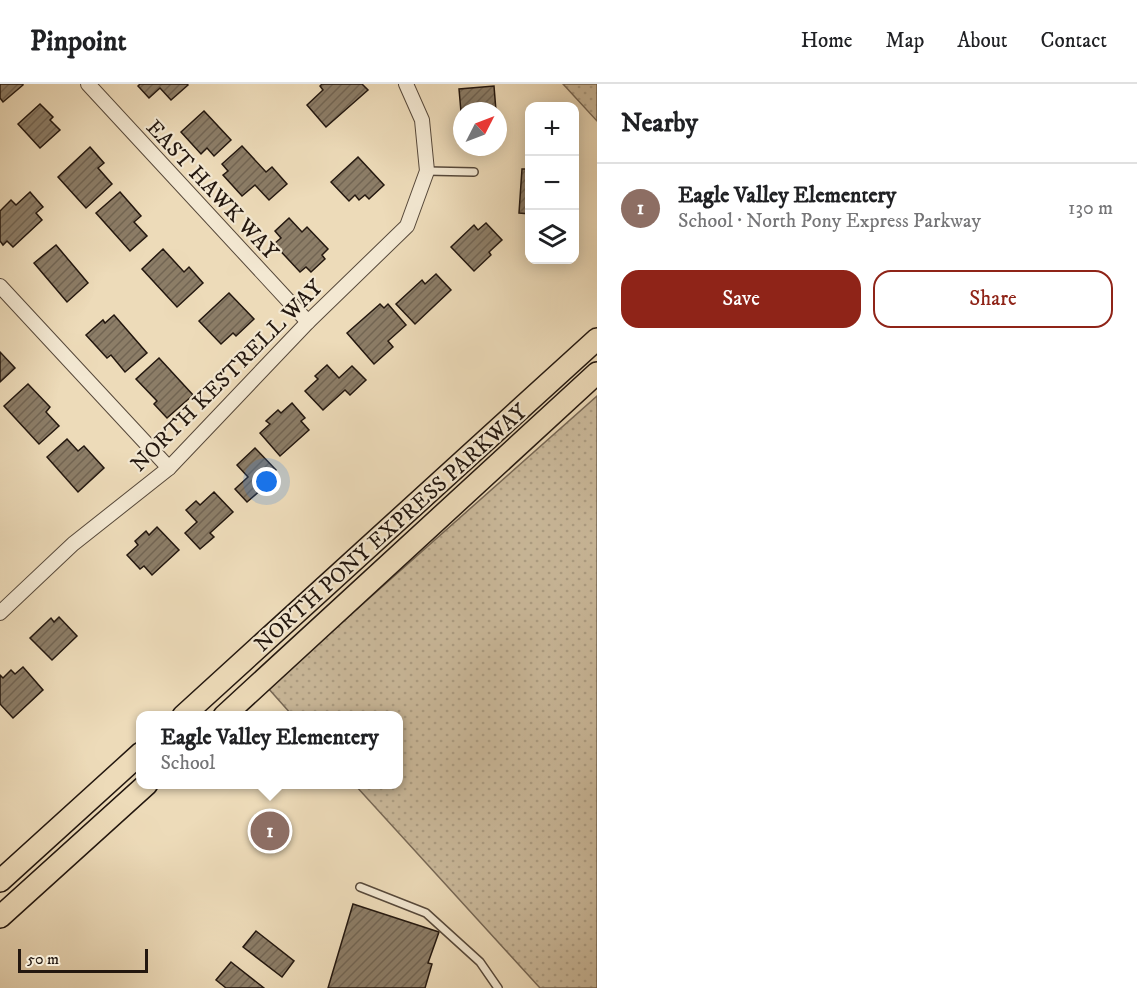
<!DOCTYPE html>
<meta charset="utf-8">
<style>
body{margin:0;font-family:"IM FELL DW Pica",serif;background:#f6f6f6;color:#202124}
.controls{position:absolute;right:18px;top:18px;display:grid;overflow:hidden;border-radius:12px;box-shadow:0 3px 15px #0003}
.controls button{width:54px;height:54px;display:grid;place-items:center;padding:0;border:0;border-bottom:2px solid #e0e0e0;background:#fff;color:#202124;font:30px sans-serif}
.compass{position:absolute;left:453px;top:18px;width:54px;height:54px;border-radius:50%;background:#fff;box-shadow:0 3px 15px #0003;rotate:48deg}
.scale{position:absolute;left:18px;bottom:15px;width:130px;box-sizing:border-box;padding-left:6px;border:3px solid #23170f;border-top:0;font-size:16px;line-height:21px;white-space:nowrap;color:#23170f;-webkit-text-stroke:4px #f3e8d2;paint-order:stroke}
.you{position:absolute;left:267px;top:398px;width:21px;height:21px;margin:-15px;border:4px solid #fff;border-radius:50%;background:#1a73e8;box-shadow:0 0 0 9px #1a73e833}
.badge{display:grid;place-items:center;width:39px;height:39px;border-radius:50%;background:#8f2418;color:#fff;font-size:20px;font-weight:700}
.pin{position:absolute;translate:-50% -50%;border:3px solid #fff;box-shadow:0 2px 6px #0006}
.popup{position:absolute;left:136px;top:627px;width:267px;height:78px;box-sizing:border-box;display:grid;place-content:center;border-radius:12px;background:#fff;filter:drop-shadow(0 2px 4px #0005);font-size:20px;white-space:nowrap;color:#757577}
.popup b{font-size:22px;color:#202124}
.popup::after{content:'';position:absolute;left:50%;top:100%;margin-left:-12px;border:12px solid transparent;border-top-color:#fff}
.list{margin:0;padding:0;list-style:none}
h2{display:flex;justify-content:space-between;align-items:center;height:78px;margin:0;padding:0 24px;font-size:26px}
h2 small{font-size:20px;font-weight:400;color:#757577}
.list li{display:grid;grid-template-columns:39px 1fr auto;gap:18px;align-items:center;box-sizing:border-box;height:90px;padding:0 24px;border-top:2px solid #e0e0e0}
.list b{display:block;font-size:22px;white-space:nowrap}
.list p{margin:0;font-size:20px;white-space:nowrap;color:#757577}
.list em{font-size:20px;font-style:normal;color:#757577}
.actions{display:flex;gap:12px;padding:18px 24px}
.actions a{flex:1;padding:14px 0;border:2px solid #8f2418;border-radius:18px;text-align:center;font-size:21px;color:#8f2418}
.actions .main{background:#8f2418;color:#fff}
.icon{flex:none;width:33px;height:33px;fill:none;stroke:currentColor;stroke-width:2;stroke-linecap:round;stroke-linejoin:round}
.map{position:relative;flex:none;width:597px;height:904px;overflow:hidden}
header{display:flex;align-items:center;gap:36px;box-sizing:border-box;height:84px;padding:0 30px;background:#fff;border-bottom:2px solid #e0e0e0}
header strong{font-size:28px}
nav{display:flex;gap:33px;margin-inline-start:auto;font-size:21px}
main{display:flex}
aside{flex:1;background:#fff}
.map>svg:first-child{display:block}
.green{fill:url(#green-dots);stroke:#776856;stroke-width:1.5}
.building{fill:url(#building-hatch);stroke:#23170f;stroke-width:1.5}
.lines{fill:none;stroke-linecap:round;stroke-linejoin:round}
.service-casing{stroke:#56483a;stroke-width:10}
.minor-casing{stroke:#56483a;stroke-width:16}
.primary-casing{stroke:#23170f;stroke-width:24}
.service{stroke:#f3e8d2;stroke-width:7}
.minor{stroke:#f3e8d2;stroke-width:14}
.primary{stroke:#eddbb9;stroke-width:21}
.labels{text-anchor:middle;stroke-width:4.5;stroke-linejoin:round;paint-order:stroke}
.street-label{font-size:22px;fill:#23170f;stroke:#f3e8d2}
</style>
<header>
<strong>Pinpoint</strong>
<nav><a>Home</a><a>Map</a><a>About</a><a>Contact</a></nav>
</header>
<main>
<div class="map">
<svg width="597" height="904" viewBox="0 0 597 904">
<defs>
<pattern id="green-dots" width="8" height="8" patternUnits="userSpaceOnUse" patternTransform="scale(1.5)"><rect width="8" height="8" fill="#cbba9c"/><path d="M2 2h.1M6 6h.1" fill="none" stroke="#ae9f85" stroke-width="1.8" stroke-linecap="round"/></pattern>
<pattern id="building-hatch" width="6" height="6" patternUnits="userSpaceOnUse" patternTransform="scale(1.5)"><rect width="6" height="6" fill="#8c7d67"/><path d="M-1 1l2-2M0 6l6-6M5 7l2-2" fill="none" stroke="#726553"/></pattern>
</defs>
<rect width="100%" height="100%" fill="#eddbb9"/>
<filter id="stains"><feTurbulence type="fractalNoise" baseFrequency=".00333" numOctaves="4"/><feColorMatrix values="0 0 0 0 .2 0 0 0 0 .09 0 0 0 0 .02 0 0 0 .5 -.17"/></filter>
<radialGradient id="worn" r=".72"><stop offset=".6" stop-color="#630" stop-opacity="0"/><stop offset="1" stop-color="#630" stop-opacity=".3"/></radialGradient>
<g class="green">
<polygon points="563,0 597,0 597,37"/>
<polygon points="597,312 597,904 540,904 355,701 399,700 399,632 292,631 268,604"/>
</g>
<g class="building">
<polygon points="0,0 23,0 23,1 3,18 0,14"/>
<polygon points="140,0 187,0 188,1 171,16 160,4 149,14 138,2"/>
<polygon points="322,0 362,0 368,6 326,43 307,21 323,6 320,2"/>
<polygon points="494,2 496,27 461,28 459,5"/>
<polygon points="40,20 53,33 50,36 60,46 40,64 18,40"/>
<polygon points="204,27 231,56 214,72 207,64 201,70 181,48"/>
<polygon points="242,62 266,88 272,83 287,100 269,116 255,101 242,112 223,91 228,87 222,80"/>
<polygon points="90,63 104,79 98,84 112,100 86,124 58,93"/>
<polygon points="529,66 530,66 530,130 519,129 522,85 528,85"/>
<polygon points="358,73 384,101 369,115 365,111 359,116 355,111 349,117 331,98"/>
<polygon points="30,108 43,123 36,129 42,136 13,163 7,157 3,161 0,157 0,127 11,116 16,121"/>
<polygon points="120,108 141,132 134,138 147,152 130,167 96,129"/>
<polygon points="289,134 302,148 307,143 328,165 322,171 325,175 311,188 306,183 300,188 274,160 281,154 275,147"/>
<polygon points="486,139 502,156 489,168 491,171 474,187 451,163 474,141 478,146"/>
<polygon points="56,161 88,199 67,218 34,179"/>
<polygon points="163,165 184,188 189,183 203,199 177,223 142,185"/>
<polygon points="436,190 451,206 415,240 396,220 422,196 425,200"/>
<polygon points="229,209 254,235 236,252 233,249 221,260 199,237"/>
<polygon points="380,220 384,224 388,220 406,241 388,257 393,263 374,280 347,249"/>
<polygon points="114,231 147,269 125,288 111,271 107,274 86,251 103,236 105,239"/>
<polygon points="0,268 15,284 0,298"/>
<polygon points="159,274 193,311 167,334 154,320 157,317 136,295"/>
<polygon points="327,281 339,294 352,282 366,296 350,311 345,306 323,326 305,307 318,295 315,292"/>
<polygon points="28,300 50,323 46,328 59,342 39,360 4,322"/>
<polygon points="292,319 305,334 301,337 309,346 280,372 260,349 270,340 266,337 278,326 281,329"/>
<polygon points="67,355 78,367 84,362 104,384 78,408 47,373"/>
<polygon points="255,364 276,386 259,402 262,405 247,418 235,405 248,393 237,381"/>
<polygon points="214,408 233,428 210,449 214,453 200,465 185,449 197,438 186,426 196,417 200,421"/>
<polygon points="157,443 179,466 152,491 144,482 140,485 127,471 138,461 135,457 146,447 149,451"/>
<polygon points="59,533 77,552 52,576 30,554 51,534 54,538"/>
<polygon points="23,583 43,606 13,634 0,620 0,591 3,594 11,586 15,590"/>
<polygon points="353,820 439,848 428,879 432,880 425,904 328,904"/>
<polygon points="256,847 294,877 282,893 243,863"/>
<polygon points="231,878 264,904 226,904 216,896"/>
</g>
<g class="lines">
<defs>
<g id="service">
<polyline points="427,87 474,88"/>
<polyline points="360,803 426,829 480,878 498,904"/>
</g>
<g id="minor">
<polyline points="88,0 308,238"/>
<polyline points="0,202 169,384"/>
<polyline points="0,529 73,460 169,384 308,238 407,142 427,87 422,36 406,0"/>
</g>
<g id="primary">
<polyline points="183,632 597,255"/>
<polyline points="224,632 597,289"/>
<polyline points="0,797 141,669"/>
<polyline points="0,833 147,700"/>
</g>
</defs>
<use href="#service" class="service-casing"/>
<use href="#minor" class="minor-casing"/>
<use href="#primary" class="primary-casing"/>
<use href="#service" class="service"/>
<use href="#minor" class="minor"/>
<use href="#primary" class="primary"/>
</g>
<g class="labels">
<g class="street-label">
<text transform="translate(213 105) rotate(47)" y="8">EAST HAWK WAY</text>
<text transform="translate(226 291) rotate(-45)" y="8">NORTH KESTRELL WAY</text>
<text transform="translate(390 443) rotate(-42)" y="8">NORTH PONY EXPRESS PARKWAY</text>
</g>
</g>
<rect width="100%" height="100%" filter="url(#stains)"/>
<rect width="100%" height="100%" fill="url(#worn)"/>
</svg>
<div class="controls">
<button>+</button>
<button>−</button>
<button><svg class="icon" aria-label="layers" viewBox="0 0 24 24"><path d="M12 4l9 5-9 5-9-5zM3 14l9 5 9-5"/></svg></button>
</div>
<svg class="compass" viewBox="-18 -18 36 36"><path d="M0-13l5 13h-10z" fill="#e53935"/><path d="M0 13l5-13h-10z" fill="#757577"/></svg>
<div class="scale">50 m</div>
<div class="you"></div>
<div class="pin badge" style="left:270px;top:747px;background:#8d6e63">1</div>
<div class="popup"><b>Eagle Valley Elementery</b>School</div>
</div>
<aside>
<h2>Nearby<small></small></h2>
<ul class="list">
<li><span class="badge" style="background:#8d6e63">1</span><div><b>Eagle Valley Elementery</b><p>School · North Pony Express Parkway</p></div><em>130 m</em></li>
</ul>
<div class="actions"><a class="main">Save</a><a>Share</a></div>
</aside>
</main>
